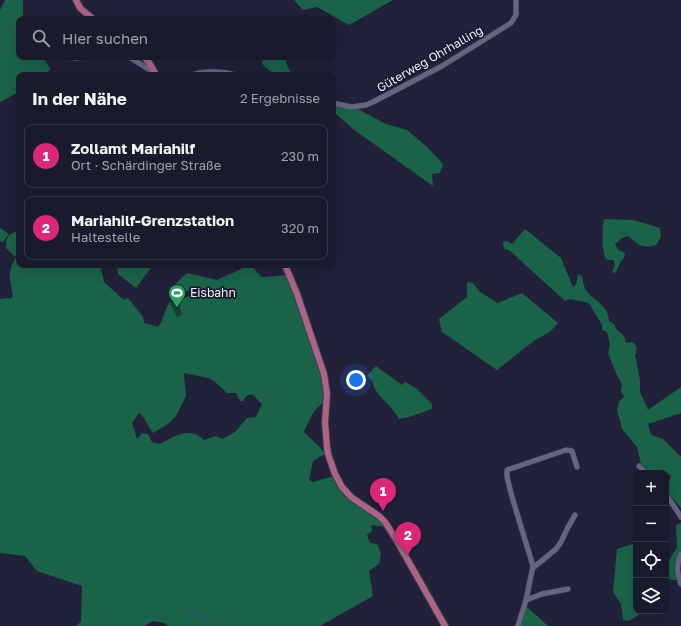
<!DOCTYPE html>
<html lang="de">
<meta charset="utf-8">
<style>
body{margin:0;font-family:"Golos Text",sans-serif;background:#262737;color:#f1f3f6}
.controls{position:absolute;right:12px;bottom:12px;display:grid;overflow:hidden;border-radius:8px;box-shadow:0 4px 16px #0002}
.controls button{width:36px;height:36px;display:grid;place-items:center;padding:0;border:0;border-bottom:1px solid #373847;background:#191a2b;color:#f1f3f6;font:20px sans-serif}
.you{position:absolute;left:356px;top:380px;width:14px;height:14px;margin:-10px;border:3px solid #fff;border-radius:50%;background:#1a73e8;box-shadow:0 0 0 6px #1a73e833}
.badge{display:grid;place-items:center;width:26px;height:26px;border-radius:50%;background:#db2777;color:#fff;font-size:13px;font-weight:700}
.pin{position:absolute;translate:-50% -33px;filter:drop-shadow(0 1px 2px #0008)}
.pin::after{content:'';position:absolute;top:21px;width:14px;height:12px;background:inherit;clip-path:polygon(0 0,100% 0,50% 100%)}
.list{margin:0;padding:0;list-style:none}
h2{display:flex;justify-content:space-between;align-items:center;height:52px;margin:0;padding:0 16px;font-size:17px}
h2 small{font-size:13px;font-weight:400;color:#9fa1a9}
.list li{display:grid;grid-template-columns:26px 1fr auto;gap:12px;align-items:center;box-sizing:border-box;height:64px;margin:0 8px 8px;padding:0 8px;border:1px solid #373847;border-radius:8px}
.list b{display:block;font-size:15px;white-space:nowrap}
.list p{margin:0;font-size:13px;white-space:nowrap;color:#9fa1a9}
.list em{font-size:13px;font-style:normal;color:#9fa1a9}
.icon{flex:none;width:22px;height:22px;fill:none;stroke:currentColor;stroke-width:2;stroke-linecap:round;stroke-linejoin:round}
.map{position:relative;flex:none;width:681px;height:626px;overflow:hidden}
.search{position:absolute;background:#191a2b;box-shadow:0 4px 16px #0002;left:16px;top:16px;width:320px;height:44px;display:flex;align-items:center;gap:10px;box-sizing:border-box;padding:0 14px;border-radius:8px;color:#9fa1a9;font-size:15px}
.panel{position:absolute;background:#191a2b;box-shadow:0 4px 16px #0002;left:16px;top:72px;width:320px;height:196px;border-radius:8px}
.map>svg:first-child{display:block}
.green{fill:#164230}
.forest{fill:#1a6348;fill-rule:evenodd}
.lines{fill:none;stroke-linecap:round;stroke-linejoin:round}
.stream{stroke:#305580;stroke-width:1}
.minor-casing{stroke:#3e3e50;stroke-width:6}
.major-casing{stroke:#3e3e50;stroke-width:8}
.minor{stroke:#636680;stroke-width:5}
.major{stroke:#ac6384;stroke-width:6}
.labels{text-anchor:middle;stroke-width:3.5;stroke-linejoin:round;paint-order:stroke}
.street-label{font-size:12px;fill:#f2f4fd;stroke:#17192e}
.poi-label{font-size:12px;fill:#f2f4fd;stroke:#17192e;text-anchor:start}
</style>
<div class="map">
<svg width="681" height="626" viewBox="0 0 681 626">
<rect width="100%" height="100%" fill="#212239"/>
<polygon class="green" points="176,300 182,315 177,317 171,302"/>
<g class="forest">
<polygon points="5,0 23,0 23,19 19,19 19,57 43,57 50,69 48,72 48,75 19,75 19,92 0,102 0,10"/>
<polygon points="294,0 393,0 349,25 317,7 303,10"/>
<polygon points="263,57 284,57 291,75 275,75 262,64"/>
<polygon points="333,104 352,106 386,124 407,130 426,146 443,164 440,173 432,174 433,186 353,129 333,111"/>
<path d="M604,219L634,220L660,228L661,237L656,245C642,249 639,245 628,236L622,238L615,244L618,250L625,253L624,258C619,262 619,268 615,273L612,272L615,264L613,260H607C601,254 602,227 604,219Z"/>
<polygon points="0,228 9,234 3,242 0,241"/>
<path d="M525,229L561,258L573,287L576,284L578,274L582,276C583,280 583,285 585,288C591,301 608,302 609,321L614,324L617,330L624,336L626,343L633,342L637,348L635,356L640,380V392L648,410L681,387V413L648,424L651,435L663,439L681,457V508L667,491L671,475L648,471L641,464L637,447L622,429L617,410L619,402L624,397L621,391L622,385L616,373L608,353L610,345L607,332L602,330V325L589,303L570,299L565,301L509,250L504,249L503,242L507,241L512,244Z"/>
<path d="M19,230V246L15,257L6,248C6,236 8,235 19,230Z"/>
<path d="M19,253V265H100L104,282L124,300L128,298L143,317L144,323L158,327C163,322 164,310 170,302L177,317L182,315L179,305V301L195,293V290L180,292L172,296L167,292L187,273L217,280L250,265L262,277L288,275L325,385L323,403C313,410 309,420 304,432C311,440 320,445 325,454L313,461L309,480L313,482L334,476L342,492L363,507L386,527L371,525L372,531L367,535L370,543L377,544L381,553L379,564L369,571L373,596L320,626H168L165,623L153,621L144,626H77L81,621L82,586L37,571L25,556L0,553V299L12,298L13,295C9,275 7,270 19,253ZM184,373L208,378L214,381L227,393H236L240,401H243L246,396L252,394L262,404L256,417L247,418L235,432L222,439L216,436L204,440C189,426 175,436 160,444L152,442L148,434L142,433L137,439L132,423L139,413C145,418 148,426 153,433L168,424L176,416L186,396Z"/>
<polygon points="117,265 153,265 136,288 118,274"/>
<polygon points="467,282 473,283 480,292 498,303 522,293 558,323 550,332 535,340 497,370 442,332 439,319 467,297"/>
<path d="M376,366L402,385L405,382L417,389L432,404V409L409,417L399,419C392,404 375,397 372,380L367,376Z"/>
<polygon points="681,523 681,559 678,564 676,580 671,580 670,577 666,588 666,561 669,561 677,547 676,525"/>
<polygon points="636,543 636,611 641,611 640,614 629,621 623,620 621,604 613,592 617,549"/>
<polygon points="525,605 548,626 519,626"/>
</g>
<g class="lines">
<polyline class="stream" points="185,610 206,617 212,626"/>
<defs>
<g id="minor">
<polyline points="68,57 75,58 84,57"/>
<polyline points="129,57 150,70 154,70"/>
<path d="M192,75C207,70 220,71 235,75"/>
<polyline points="333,103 351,107 366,105 373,102 442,66 511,23 516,15 516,0"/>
<polyline points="639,466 644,471 648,473"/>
<polyline points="666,494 681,517"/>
<path d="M681,554C676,566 677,573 681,584"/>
<polyline points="533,568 556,549 561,542 567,529 575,515"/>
<polyline points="526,600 533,566 512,497 507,477 507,470 566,450 572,451 577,467"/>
<polyline points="518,626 526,600 542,594 568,589"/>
</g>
<g id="major">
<polyline points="76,0 80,8 93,19"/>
<polyline points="144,57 150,64 156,75"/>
<polyline points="285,265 297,294 324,374 327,394 325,422 327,447 328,454 335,474 342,487 351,497 379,516 385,522 397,541 445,626"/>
</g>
</defs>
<use href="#minor" class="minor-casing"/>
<use href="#major" class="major-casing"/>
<use href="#minor" class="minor"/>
<use href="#major" class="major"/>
</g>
<defs>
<symbol id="stadium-pin" viewBox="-11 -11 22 30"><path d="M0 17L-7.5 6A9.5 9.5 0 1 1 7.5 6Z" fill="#2e9e5b" stroke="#17192e"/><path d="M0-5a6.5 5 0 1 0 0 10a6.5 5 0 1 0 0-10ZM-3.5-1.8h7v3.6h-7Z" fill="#fff"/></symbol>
</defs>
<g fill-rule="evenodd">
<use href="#stadium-pin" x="167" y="283" width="20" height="27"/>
</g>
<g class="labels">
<g class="street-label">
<text transform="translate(430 59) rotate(-30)" y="4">Güterweg Ohrhalling</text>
</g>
<g class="poi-label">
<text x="190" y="297">Eisbahn</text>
</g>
</g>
</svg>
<div class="controls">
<button>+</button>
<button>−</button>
<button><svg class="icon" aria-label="locate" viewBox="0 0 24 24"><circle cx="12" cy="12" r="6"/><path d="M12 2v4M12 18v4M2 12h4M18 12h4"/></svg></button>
<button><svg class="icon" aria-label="layers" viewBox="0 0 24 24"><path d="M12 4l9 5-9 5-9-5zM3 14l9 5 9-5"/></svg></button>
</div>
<div class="you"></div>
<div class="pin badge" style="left:383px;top:511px">1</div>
<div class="pin badge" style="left:408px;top:555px">2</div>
<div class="search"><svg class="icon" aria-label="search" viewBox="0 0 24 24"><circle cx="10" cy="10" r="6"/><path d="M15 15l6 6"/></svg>Hier suchen</div>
<section class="panel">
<h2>In der Nähe<small>2 Ergebnisse</small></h2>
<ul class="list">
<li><span class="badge">1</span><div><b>Zollamt Mariahilf</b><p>Ort · Schärdinger Straße</p></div><em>230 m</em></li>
<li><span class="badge">2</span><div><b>Mariahilf-Grenzstation</b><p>Haltestelle</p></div><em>320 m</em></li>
</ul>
</section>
</div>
